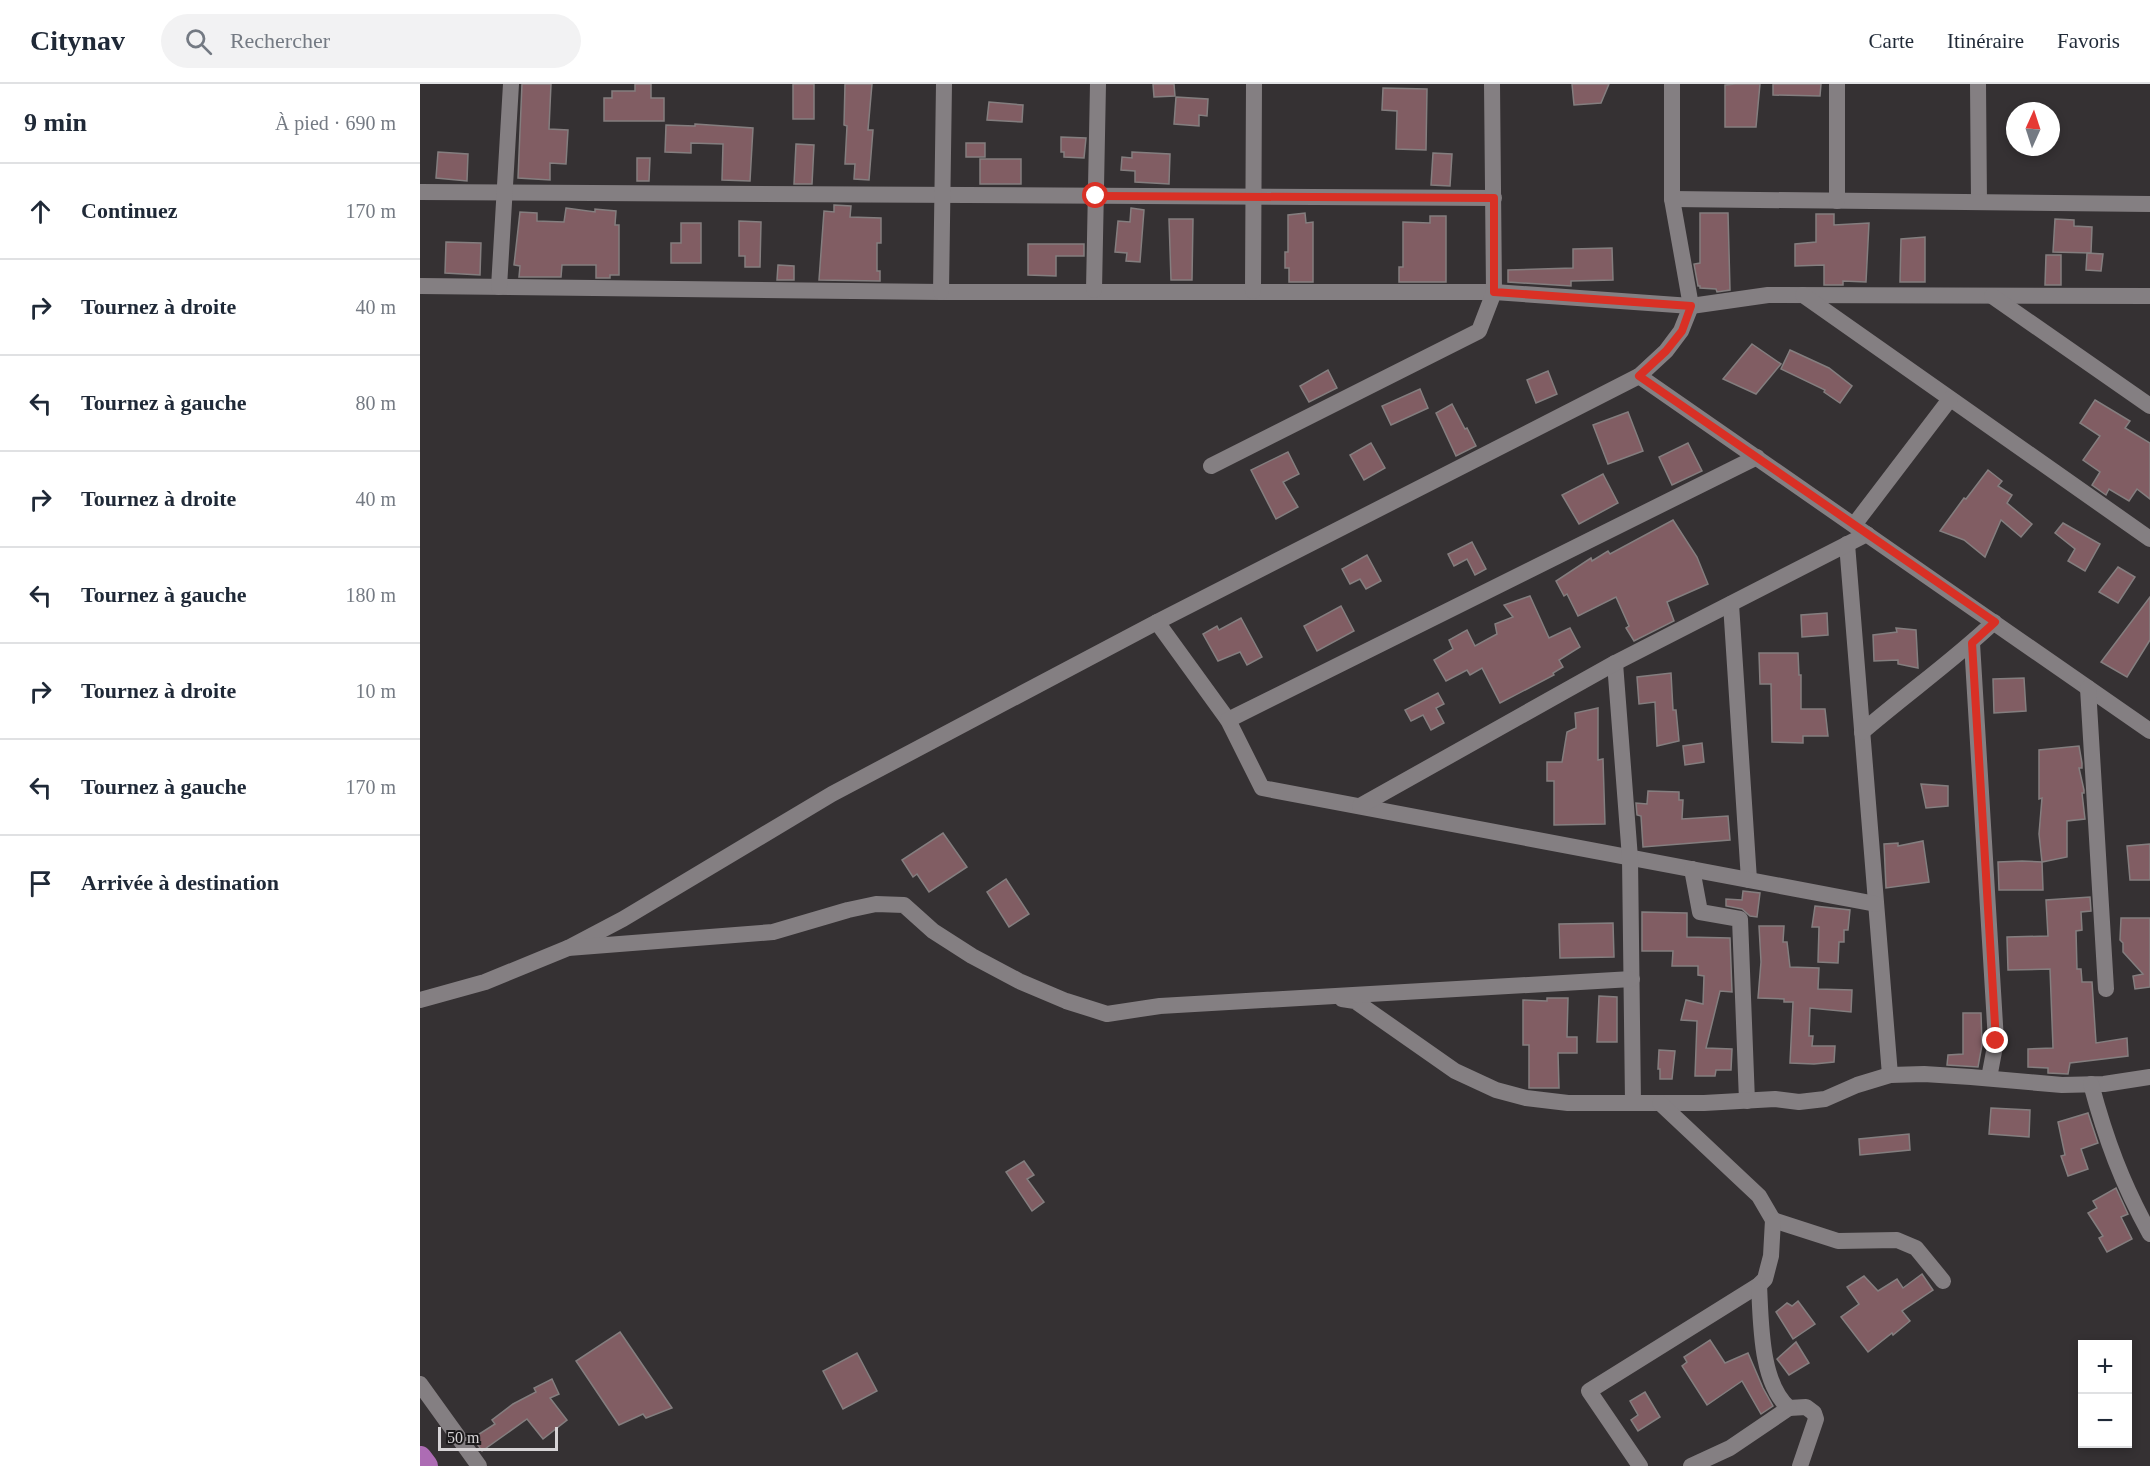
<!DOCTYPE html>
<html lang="fr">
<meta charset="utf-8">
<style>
body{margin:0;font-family:Georgia,serif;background:#f2f2f3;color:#1f2937}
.controls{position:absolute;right:18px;bottom:18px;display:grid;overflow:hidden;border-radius:0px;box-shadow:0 3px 9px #0003}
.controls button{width:54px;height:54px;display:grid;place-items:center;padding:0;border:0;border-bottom:2px solid #e0e1e3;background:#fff;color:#1f2937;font:30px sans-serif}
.compass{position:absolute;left:1586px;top:18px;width:54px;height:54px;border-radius:50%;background:#fff;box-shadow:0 3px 9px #0003;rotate:3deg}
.scale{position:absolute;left:18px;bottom:15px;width:120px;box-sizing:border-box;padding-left:6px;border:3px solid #d7d4d6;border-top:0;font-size:16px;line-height:21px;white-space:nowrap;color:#d7d4d6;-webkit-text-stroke:4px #1c1a1b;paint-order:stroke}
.stop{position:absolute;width:18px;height:18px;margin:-14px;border:4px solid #d93025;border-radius:50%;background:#fff}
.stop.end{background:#d93025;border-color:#fff;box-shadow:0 2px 6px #0008}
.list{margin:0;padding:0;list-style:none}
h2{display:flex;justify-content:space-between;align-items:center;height:78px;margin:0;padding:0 24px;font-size:26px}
h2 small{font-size:20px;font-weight:400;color:#747a83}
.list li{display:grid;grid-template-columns:39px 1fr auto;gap:18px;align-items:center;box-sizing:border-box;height:96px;padding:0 24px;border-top:2px solid #e0e1e3}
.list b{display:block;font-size:22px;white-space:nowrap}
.list em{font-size:20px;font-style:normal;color:#747a83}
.icon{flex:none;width:33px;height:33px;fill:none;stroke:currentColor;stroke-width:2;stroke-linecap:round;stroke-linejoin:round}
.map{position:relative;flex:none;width:1730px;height:1382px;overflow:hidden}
header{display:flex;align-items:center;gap:36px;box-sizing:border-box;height:84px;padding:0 30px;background:#fff;border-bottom:2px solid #e0e1e3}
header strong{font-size:28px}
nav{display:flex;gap:33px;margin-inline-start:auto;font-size:21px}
.search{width:420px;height:54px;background:#f2f2f3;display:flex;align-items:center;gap:15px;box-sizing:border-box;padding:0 21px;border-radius:33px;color:#747a83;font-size:22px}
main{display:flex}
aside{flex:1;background:#fff}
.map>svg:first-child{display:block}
.building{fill:#815d63;stroke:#847e7f;stroke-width:1.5}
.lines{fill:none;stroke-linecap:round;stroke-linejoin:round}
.minor{stroke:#847f82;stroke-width:16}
.highway{stroke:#ad6cb4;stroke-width:24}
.route{stroke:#d93025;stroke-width:8}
</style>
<header>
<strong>Citynav</strong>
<div class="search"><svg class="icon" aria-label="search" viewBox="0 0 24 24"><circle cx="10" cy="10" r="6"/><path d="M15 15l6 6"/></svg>Rechercher</div>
<nav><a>Carte</a><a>Itinéraire</a><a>Favoris</a></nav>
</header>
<main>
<aside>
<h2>9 min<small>À pied · 690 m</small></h2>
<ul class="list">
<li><svg class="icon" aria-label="ahead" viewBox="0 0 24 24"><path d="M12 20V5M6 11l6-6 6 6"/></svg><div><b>Continuez</b></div><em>170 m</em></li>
<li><svg class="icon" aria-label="right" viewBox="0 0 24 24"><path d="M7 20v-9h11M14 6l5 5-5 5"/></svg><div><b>Tournez à droite</b></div><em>40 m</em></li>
<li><svg class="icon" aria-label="left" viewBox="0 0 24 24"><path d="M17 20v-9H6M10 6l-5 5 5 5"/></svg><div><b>Tournez à gauche</b></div><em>80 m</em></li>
<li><svg class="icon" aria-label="right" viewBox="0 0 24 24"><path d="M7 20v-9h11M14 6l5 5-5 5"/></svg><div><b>Tournez à droite</b></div><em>40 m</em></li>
<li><svg class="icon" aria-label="left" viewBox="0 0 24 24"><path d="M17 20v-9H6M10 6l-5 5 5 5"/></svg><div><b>Tournez à gauche</b></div><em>180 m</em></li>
<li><svg class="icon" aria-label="right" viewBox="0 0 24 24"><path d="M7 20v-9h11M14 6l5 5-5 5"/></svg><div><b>Tournez à droite</b></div><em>10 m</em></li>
<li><svg class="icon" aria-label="left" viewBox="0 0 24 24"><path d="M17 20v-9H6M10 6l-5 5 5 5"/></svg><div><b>Tournez à gauche</b></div><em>170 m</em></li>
<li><svg class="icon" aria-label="arrive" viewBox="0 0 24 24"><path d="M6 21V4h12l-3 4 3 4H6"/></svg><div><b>Arrivée à destination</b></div></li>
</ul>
</aside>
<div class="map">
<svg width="1730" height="1382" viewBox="0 0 1730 1382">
<rect width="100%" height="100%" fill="#353133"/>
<g class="building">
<polygon points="102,0 131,0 129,45 148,46 146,80 130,79 130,96 98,94"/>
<polygon points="215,0 231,0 231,14 244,14 244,37 184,37 184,14 192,14 192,7 215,7"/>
<rect x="373" y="0" width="21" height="35"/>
<polygon points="425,0 452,0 448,46 453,46 449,96 434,95 435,80 425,80 427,42 424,41"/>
<polygon points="733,0 754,0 755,12 734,13"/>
<polygon points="1152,0 1189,0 1181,19 1154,21"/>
<polygon points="1315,0 1340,0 1336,43 1305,43 1305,1"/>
<polygon points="1353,0 1401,0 1400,12 1353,11"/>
<polygon points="963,4 1007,5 1006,66 976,65 977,27 962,26"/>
<polygon points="756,13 788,15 787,32 779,31 779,42 754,40"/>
<polygon points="569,18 603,21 602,38 567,36"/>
<polygon points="275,40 333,44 330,97 302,96 303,60 271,59 271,69 245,68 246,41 275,42"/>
<polygon points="641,53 666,54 664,74 644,73 644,68 641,68"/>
<rect x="546" y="59" width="19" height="14"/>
<polygon points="376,60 394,61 392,100 374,100"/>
<polygon points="18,68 48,70 47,97 16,94"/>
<polygon points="712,68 750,70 749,100 715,98 715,87 701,86 702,73 712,74"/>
<polygon points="1013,69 1032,70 1030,102 1011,101"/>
<polygon points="217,74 230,74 229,97 217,97"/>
<rect x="560" y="75" width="41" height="25"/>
<polygon points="414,121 431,122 430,133 461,134 461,159 457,159 457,187 460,187 460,197 399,196 404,127 414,128"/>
<polygon points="146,124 175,128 175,125 196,127 195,141 199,141 199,191 190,191 190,194 176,194 176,181 142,181 141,193 99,193 100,182 94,181 100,128 117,129 117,137 144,138"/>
<polygon points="711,124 724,126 720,178 706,177 707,169 695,168 698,137 710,138"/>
<polygon points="885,129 886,139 893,138 893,198 869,198 869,184 865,184 865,168 868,168 868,131"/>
<polygon points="1280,129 1308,129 1310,206 1297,208 1296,205 1280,204 1280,202 1278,202 1274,180 1280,179"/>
<polygon points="1396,130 1414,130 1414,141 1449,139 1446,198 1423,197 1423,201 1404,201 1404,181 1375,182 1375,160 1396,158"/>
<polygon points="1010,132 1026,132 1026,198 979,198 979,183 983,183 983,138 1010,139"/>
<polygon points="749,135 773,135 772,196 751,196"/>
<polygon points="1635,135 1654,136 1654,142 1672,143 1671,169 1633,168"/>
<polygon points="319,137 341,138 340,183 325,183 325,172 319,172"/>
<polygon points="261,139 281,139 281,179 251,179 251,159 261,159"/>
<polygon points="1505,153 1505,198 1480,198 1481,155"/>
<polygon points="26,158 61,159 60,191 25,189"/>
<polygon points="608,160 664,160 664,172 636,172 636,192 608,191"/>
<polygon points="1192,164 1193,196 1151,197 1151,202 1088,198 1088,186 1153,184 1153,165"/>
<polygon points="1667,169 1683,170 1681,187 1666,186"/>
<polygon points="1626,171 1641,171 1641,201 1625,201"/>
<polygon points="358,181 374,182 374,196 357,196"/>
<polygon points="1332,260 1361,280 1336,310 1303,295"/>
<polygon points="1370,266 1409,284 1432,302 1420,319 1404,308 1405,306 1361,285"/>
<polygon points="908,286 917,304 889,318 880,302"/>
<polygon points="1128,287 1137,310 1116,319 1107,296"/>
<polygon points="1000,305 1008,324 971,341 962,322"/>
<polygon points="1675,316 1710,337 1705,344 1730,359 1730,415 1717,405 1709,417 1689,405 1686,411 1672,401 1680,388 1663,376 1680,352 1660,339"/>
<polygon points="1032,320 1045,345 1047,344 1056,362 1036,372 1016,329"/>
<polygon points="1208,328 1223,367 1188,380 1173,341"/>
<polygon points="951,359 965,384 944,396 930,371"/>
<polygon points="1268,359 1282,387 1252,401 1239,373"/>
<polygon points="868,368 879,390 863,398 878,423 856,435 831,386"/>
<polygon points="1568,386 1582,397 1578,402 1592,411 1587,419 1612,440 1601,453 1581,436 1565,473 1544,456 1520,447 1544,414 1546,415"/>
<polygon points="1183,390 1198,419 1159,440 1142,411"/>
<polygon points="1253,436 1277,473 1288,500 1247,518 1254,537 1214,557 1206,544 1209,542 1196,513 1158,532 1147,510 1144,512 1136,497 1171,474 1172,477 1188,467 1190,470"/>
<polygon points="1643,439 1680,460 1665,487 1648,477 1655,465 1635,449"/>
<polygon points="1052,458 1066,485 1055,491 1047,475 1034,482 1028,470"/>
<polygon points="947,471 961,497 946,505 940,495 930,500 922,485"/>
<polygon points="1698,483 1715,493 1698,519 1679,508"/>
<polygon points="1110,512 1129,554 1150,544 1160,563 1139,576 1143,583 1133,589 1134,591 1080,619 1062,584 1050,591 1047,586 1026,597 1014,576 1033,565 1029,556 1047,546 1055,562 1077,550 1075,540 1093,533 1084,521"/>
<polygon points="1730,513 1730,556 1707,593 1681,578"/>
<polygon points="921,522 934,547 897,567 884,542"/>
<polygon points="1407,529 1408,551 1382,553 1381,531"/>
<polygon points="821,534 842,573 827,581 820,568 798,577 783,550 797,542 799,546"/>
<polygon points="1476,544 1496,546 1498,584 1478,580 1478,576 1454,577 1453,551 1477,548"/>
<polygon points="1339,569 1378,569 1379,591 1381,591 1381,625 1405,625 1408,652 1383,652 1383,659 1352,658 1351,600 1340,600"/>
<polygon points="1251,589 1253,626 1256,626 1259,657 1237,662 1235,618 1219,620 1217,593"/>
<polygon points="1604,594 1606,627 1574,629 1573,595"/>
<polygon points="1018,609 1024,620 1016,624 1024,639 1011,646 1003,631 991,637 985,626"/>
<polygon points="1178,624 1178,676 1183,675 1185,740 1134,741 1134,697 1127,697 1127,678 1142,678 1147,648 1156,644 1155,629"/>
<polygon points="1282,659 1284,678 1265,681 1263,662"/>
<polygon points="1659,662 1662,679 1662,684 1659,684 1664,706 1664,709 1662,709 1665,735 1647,737 1647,773 1622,778 1619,750 1622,714 1619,715 1619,666"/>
<polygon points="1501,700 1528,702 1528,722 1506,724"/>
<polygon points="1228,707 1259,708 1259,716 1263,716 1262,735 1308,732 1310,756 1223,763 1221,732 1217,731 1216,719 1227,720"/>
<polygon points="523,749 547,783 509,808 497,790 493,793 482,776"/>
<polygon points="1503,757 1509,798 1466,804 1464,760 1478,759 1478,762"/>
<polygon points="1730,760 1730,796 1710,796 1707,762"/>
<polygon points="1602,777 1622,778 1623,806 1579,806 1578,778"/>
<polygon points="586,795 609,830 589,843 567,808"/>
<polygon points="1323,807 1340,809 1337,833 1330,832 1322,825 1306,822 1306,815 1322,816"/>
<polygon points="1670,813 1671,827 1661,828 1662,846 1656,847 1657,885 1661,885 1662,898 1672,898 1676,959 1707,954 1708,972 1650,979 1648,990 1628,989 1628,984 1608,983 1608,965 1633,964 1630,885 1588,886 1587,853 1628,852 1626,816"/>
<polygon points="1395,822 1430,826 1428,846 1424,846 1424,858 1419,858 1418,879 1398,878 1399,843 1392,843"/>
<polygon points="1222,828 1267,829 1267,853 1310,854 1312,908 1300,907 1286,964 1312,965 1311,986 1296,986 1295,992 1275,992 1277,937 1261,936 1266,916 1283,920 1284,892 1278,891 1278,882 1252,882 1253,867 1222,867"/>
<polygon points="1701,834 1730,834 1730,903 1715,905 1713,892 1723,890 1703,868 1703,859 1700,856"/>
<polygon points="1193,839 1194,873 1140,874 1139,840"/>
<polygon points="1339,842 1364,842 1363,858 1367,858 1370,883 1399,884 1398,905 1432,906 1431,928 1390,924 1389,952 1393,952 1392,962 1415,962 1414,978 1394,980 1370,979 1373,918 1364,918 1364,915 1338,914 1341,878"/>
<polygon points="1179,912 1197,913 1197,958 1177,958"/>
<polygon points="1127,914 1148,914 1147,953 1157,953 1157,969 1138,969 1139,1004 1109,1004 1109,961 1103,961 1103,916 1127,917"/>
<polygon points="1543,929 1561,929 1562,961 1558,983 1527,981 1528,971 1543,970"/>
<polygon points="1239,966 1255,967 1252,995 1240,995 1240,985 1238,985"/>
<polygon points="1571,1024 1610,1026 1609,1053 1569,1050"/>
<polygon points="1668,1029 1678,1059 1661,1065 1668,1085 1648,1092 1641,1072 1645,1071 1638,1038"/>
<polygon points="1489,1050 1490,1066 1440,1071 1439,1055"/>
<polygon points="604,1077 614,1091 607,1095 624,1118 612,1127 586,1088"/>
<polygon points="1696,1104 1708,1130 1701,1133 1712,1155 1687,1168 1679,1154 1683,1152 1668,1129 1677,1124 1673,1117"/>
<polygon points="1502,1190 1513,1206 1482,1227 1490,1237 1473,1251 1472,1249 1448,1268 1421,1233 1439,1220 1427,1203 1444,1192 1458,1207 1477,1195 1483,1204"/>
<polygon points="1378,1217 1395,1240 1373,1255 1356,1228 1367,1219 1372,1222"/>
<polygon points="200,1248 252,1324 226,1334 223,1330 199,1341 156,1277"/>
<polygon points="1290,1256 1305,1279 1328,1269 1343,1304 1353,1322 1341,1330 1322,1297 1287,1321 1262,1282 1267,1278 1264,1273"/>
<polygon points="1376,1258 1389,1279 1369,1291 1357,1275"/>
<polygon points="437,1269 457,1307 423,1325 403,1287"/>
<polygon points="132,1295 139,1310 130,1314 147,1336 123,1355 107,1335 62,1367 53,1354 75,1340 72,1336 93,1320 116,1308 114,1304"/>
<polygon points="1225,1308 1240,1333 1218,1347 1211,1336 1218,1331 1210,1317"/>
</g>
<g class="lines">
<g class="minor">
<polyline points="1558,0 1559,118"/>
<polyline points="0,108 1074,114"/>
<polyline points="1252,115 1730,120"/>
<polyline points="1417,117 1417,0"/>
<polyline points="0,202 521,208 1074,208 1271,222 1348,211 1730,212"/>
<polyline points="79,203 91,0"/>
<polyline points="674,206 678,0"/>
<polyline points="833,207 834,0"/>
<polyline points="521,208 524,0"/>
<polyline points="1383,211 1730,455"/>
<polyline points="1572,212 1730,322"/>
<polyline points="1219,292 1730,647"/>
<polyline points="791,382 1059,247 1074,208 1072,0"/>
<polyline points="1434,441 1530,315"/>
<polyline points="1427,460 1470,991"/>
<polyline points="1311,520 1329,796"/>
<polyline points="737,538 808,636 842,704 1456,820"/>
<polyline points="1552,559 1576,957 1569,994"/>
<polyline points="1195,579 1210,774 1213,1019"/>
<polyline points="1668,604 1686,905"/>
<polyline points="808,636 1337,373"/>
<path d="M1442,648C1486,610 1533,577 1574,538"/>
<polyline points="940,722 1195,579 1447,450"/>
<polyline points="1272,785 1280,828 1320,835 1327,1017"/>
<polyline points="148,864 203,835 412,710 737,538 1219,292 1246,267 1261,247 1271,222 1252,115 1252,0"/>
<polyline points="922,915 935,917 1035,987 1076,1006 1106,1014 1148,1019 1284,1019 1355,1015 1379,1018 1405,1015 1437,1001 1470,991 1504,990 1551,993 1642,1001 1684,1000 1730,993"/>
<polyline points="0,916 65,898 148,864 353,848 428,826 456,820 484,821 513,847 552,872 599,897 646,917 687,930 740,922 1212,895"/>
<path d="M1671,1000C1686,1056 1702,1099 1730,1150"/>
<polyline points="1353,1136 1418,1157 1477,1156 1496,1164 1523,1197"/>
<polyline points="0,1300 59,1382"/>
<polyline points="1369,1324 1386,1323 1394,1329 1396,1335 1380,1382"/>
<polyline points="1220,1382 1169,1307 1339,1201 1345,1195 1351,1172 1353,1136 1339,1112 1240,1019"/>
<path d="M1271,1382L1310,1364L1369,1324C1340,1299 1341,1237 1339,1201"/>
</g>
<polyline class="highway" points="0,1374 6,1382"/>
</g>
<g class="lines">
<polyline class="route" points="676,112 1074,114 1074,208 1271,222 1262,247 1246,267 1219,292 1575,538 1552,559 1576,957"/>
</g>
</svg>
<div class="controls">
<button>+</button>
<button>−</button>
</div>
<svg class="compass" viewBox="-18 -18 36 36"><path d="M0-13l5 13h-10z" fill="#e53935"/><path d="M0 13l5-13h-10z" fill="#747a83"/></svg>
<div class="scale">50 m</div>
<div class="stop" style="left:676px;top:112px"></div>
<div class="stop end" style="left:1576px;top:957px"></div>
</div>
</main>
